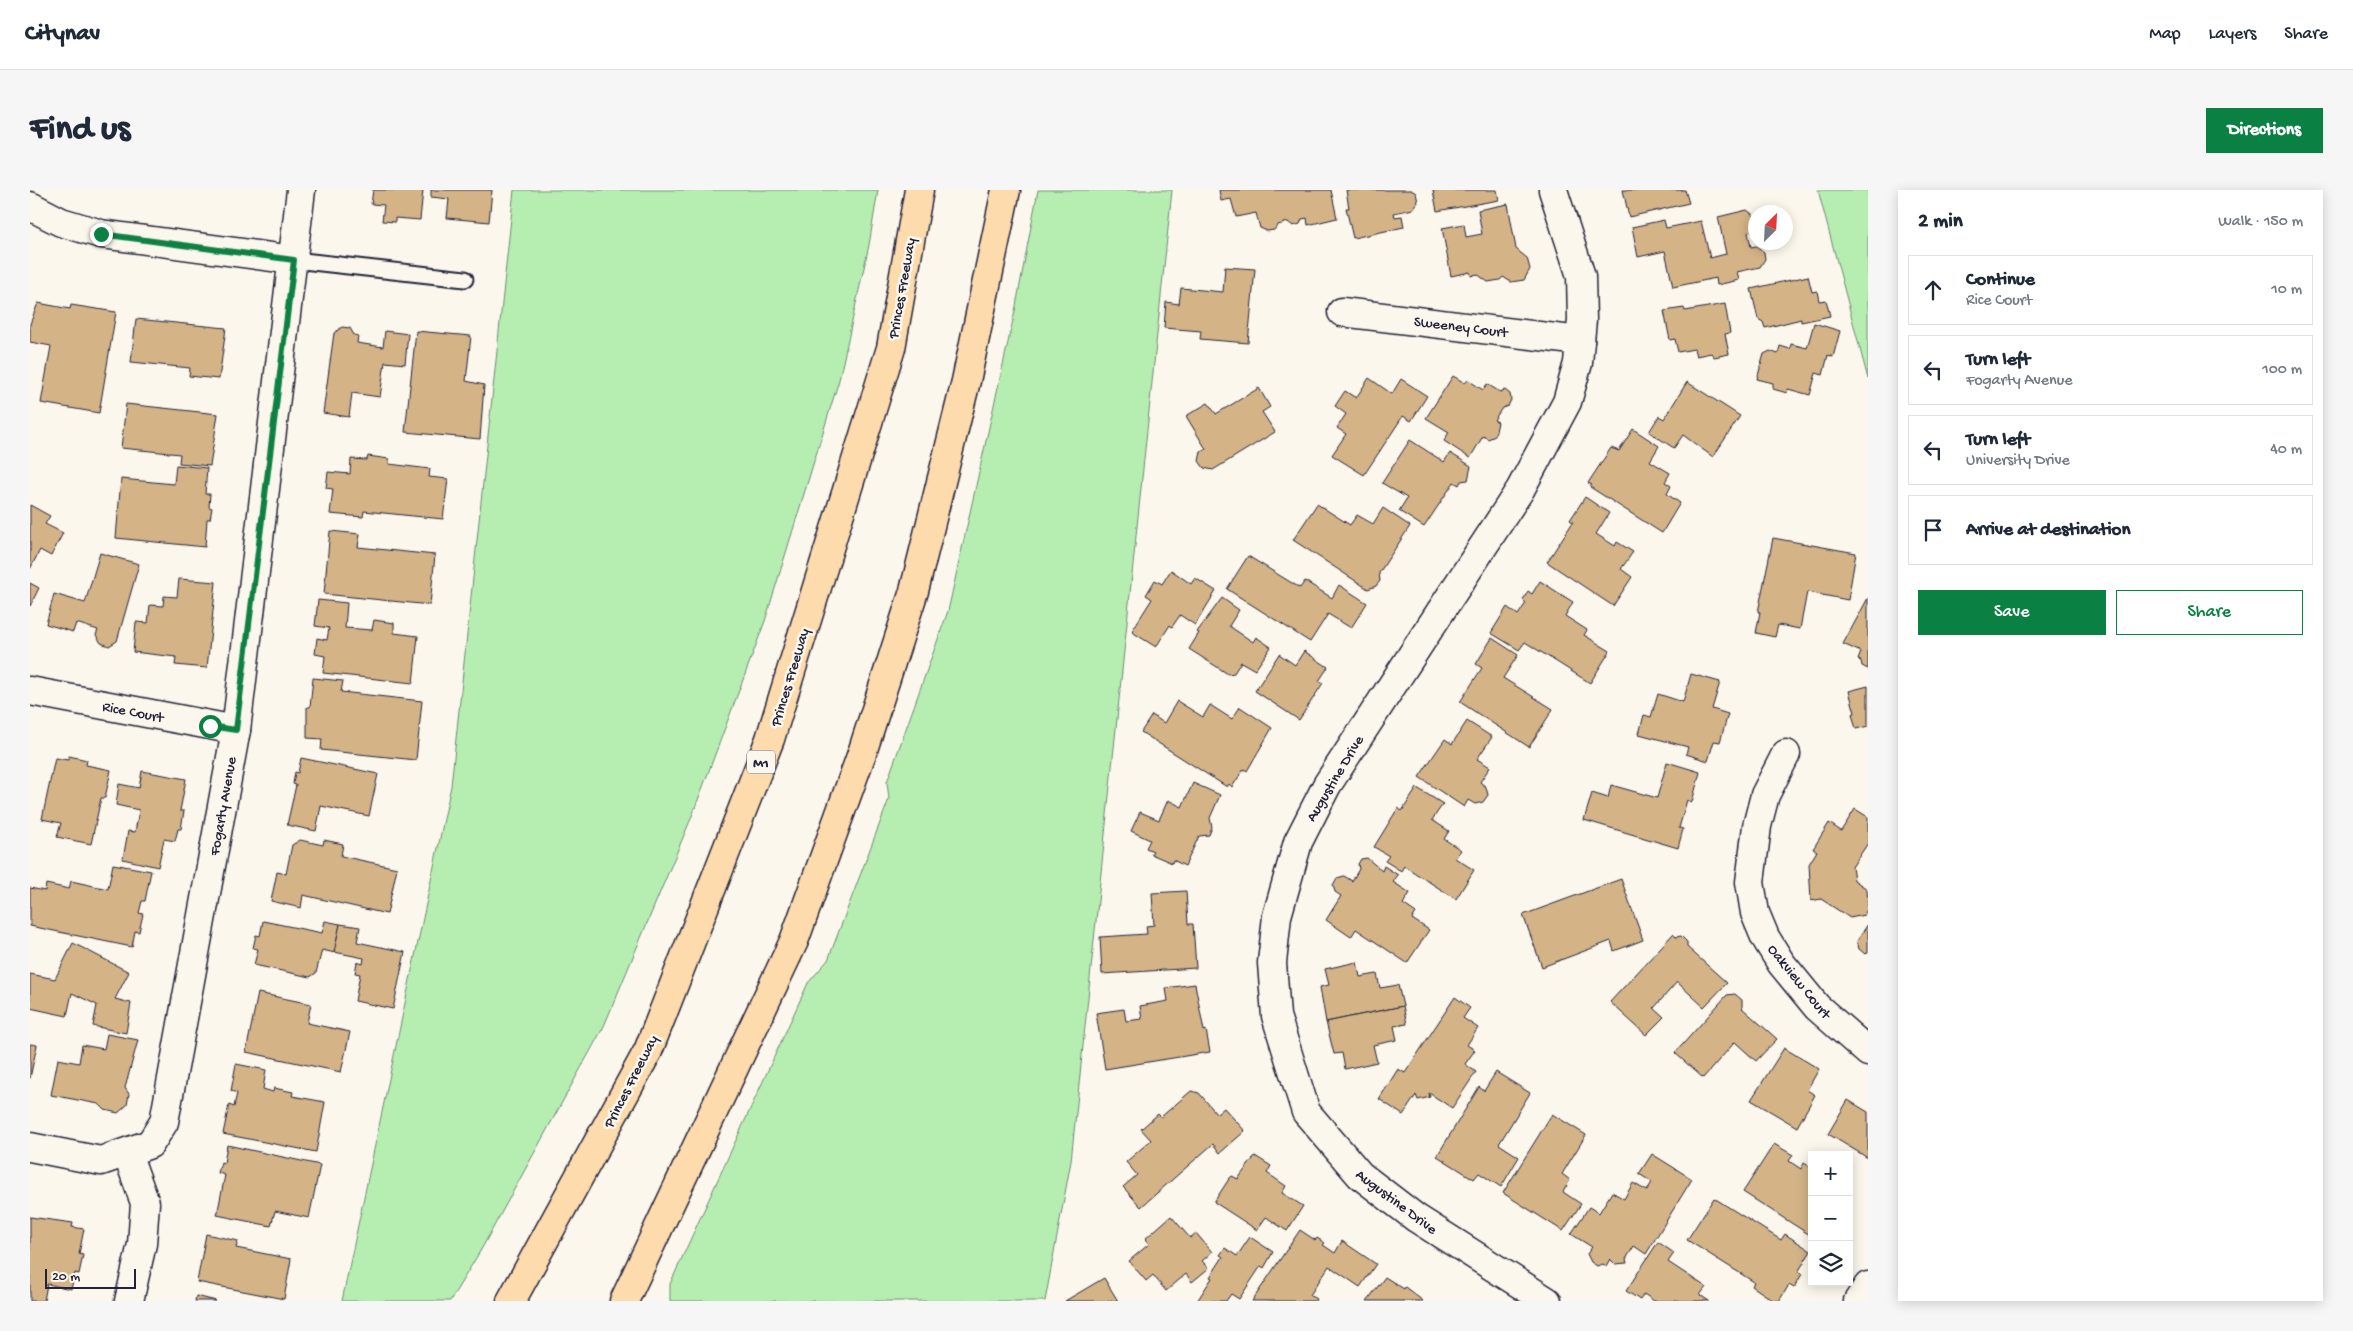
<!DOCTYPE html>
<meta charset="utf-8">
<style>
body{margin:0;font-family:"Gochi Hand",sans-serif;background:#f6f6f7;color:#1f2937}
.controls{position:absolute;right:15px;bottom:15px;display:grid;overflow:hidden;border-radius:0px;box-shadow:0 2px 12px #0003}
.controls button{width:45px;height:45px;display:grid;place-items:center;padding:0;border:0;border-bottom:1px solid #e0e1e3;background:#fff;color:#1f2937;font:25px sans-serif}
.compass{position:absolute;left:1718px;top:15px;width:45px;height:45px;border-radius:50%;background:#fff;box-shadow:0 2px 12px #0003;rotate:24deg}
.scale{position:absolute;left:15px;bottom:12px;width:91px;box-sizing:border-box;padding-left:5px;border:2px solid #22223b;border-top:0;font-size:14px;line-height:18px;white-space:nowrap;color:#22223b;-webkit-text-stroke:4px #fbf7ec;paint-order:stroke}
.stop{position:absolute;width:15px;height:15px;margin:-11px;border:4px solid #0b8043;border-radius:50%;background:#fff}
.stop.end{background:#0b8043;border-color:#fff;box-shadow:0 1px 5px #0008}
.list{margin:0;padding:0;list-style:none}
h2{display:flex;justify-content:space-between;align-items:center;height:65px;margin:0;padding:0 20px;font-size:21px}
h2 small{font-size:16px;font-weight:400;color:#747a83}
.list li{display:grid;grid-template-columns:32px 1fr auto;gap:15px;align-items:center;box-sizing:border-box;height:70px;margin:0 10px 10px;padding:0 10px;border:1px solid #e0e1e3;border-radius:0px}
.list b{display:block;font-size:19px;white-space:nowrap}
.list p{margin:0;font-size:16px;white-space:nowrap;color:#747a83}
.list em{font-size:16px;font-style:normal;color:#747a83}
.actions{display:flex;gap:10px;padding:15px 20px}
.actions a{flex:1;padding:11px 0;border:1px solid #0b8043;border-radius:0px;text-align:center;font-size:18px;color:#0b8043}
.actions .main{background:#0b8043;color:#fff}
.icon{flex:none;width:28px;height:28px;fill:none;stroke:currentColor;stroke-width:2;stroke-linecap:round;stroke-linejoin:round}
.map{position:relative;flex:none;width:1838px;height:1111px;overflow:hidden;border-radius:0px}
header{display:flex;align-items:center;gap:30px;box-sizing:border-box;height:70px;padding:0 25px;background:#fff;border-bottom:1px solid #e0e1e3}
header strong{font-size:24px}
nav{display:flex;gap:28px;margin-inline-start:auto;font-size:18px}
.intro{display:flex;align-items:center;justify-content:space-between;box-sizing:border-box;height:120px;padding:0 30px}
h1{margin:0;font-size:35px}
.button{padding:12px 22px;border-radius:0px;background:#0b8043;color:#fff;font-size:18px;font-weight:700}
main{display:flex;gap:30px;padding:0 30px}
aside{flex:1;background:#fff;border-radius:0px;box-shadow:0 2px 12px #0003}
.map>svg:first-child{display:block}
.green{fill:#b6eeb1;stroke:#6c8876}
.building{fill:#d4b387;stroke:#22223b}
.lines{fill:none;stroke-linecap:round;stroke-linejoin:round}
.lane-casing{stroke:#22223b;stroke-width:19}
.street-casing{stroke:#22223b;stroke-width:31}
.highway-casing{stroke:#22223b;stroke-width:31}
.lane{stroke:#fbf7ec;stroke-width:15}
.street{stroke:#fbf7ec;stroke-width:28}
.highway{stroke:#fedbac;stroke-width:28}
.route{stroke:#0b8043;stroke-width:6}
.labels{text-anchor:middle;stroke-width:5;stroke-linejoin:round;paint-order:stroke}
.shield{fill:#fbf7ec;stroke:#636270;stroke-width:1}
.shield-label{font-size:14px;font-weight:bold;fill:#22223b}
.street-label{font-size:15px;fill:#22223b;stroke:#fbf7ec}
</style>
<header>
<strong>Citynav</strong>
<nav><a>Map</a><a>Layers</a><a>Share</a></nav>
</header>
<div class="intro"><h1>Find us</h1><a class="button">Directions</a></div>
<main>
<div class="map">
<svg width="1838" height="1111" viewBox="0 0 1838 1111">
<rect width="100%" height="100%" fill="#fbf7ec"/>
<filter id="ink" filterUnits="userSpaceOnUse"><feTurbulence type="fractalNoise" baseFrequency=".02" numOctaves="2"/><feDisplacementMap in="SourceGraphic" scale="10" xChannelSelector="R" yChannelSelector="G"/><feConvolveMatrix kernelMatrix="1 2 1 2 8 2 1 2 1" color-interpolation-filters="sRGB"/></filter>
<g filter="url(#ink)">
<g class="green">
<polygon points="484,0 848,0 839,55 809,190 735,431 662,626 574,836 452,1058 420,1111 312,1111 421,596"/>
<polygon points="1008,0 1142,0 1041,971 1015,1111 640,1111 640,1094 778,793 798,770 859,609 857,592 918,421 985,121"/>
<polygon points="1788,0 1838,0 1838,189"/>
</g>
<g class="building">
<polygon points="343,0 393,0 390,30 365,28 365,32 352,31 354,15 341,14"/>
<polygon points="401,0 462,0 459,32 417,28 419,9 401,7"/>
<polygon points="1189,0 1301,0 1307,28 1278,35 1277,28 1272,29 1270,34 1263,36 1258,32 1248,35 1244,40 1237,41 1230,38 1226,23 1206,27 1201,9 1191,11"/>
<polygon points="1316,0 1381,0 1386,3 1388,12 1383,19 1364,23 1365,27 1372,26 1374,37 1323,48 1316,18 1319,18"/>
<polygon points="1403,0 1467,0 1469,10 1407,21"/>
<polygon points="1593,0 1655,0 1659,13 1599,27"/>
<polygon points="1478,14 1486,59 1497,68 1500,79 1494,90 1481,92 1473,87 1470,90 1458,92 1447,84 1441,86 1440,82 1421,86 1412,38 1434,34 1436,47 1452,44 1448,20"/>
<polygon points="1717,20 1726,27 1726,35 1722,41 1718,42 1721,57 1726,56 1734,62 1735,69 1730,77 1707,82 1709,90 1687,95 1686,88 1643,97 1635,61 1608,67 1602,37 1634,30 1636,38 1671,31 1680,68 1696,64 1688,27"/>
<polygon points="1195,77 1225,79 1218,153 1170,149 1171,141 1134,138 1136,112 1149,114 1151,98 1193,102"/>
<polygon points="1778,86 1782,102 1787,101 1789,111 1796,110 1800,126 1771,132 1771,129 1735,138 1733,132 1728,129 1721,99"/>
<polygon points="8,113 40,119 41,115 86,122 69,223 11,213 21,156 0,152 0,134"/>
<polygon points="1695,114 1700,143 1695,144 1699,164 1684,167 1681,163 1666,166 1664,159 1648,162 1645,149 1640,150 1634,121 1654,118 1655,121"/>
<polygon points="106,129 196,138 189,189 159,186 160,178 101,172"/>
<polygon points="1784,133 1810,141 1803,167 1798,165 1793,185 1786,183 1780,205 1758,199 1757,203 1743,199 1743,193 1727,189 1734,164 1740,161 1748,164 1750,156 1760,159 1761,154 1777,158"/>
<polygon points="312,137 320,138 324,145 328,146 327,153 353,157 355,141 378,144 375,174 355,172 350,207 322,203 319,227 293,223 304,143"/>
<polygon points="386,141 441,146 436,191 454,195 450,249 375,242"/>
<polygon points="1423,186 1435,193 1438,190 1453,200 1457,194 1470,202 1475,200 1480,204 1481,210 1478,216 1472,218 1464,230 1468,232 1465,246 1458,249 1453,246 1440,268 1414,251 1419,242 1396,228"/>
<polygon points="1339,188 1362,204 1371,189 1397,206 1381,231 1373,226 1334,285 1302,265 1316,244 1307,238 1316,224 1305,216 1315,201 1326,208"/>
<polygon points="1657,192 1710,226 1683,267 1653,245 1644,258 1619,242 1629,226 1634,229"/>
<polygon points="1229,198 1240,217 1232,222 1245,242 1183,280 1174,278 1169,271 1171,262 1176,259 1156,226 1178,213 1186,224"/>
<polygon points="96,214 188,224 180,276 149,273 150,264 91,258"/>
<polygon points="1603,239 1629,256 1620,271 1640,283 1635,292 1641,296 1637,304 1650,313 1632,343 1560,297 1562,295 1558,293 1581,258 1589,261"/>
<polygon points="1380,250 1414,272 1420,263 1441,276 1438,290 1431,291 1429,295 1424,292 1394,337 1369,321 1377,308 1352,293"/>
<polygon points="338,266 359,269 359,274 400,279 399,287 418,289 413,329 334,321 333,327 300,324 303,299 296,298 298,282 320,284 321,269 337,270"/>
<polygon points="146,275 177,278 175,304 180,304 179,317 182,318 180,329 177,329 175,357 86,348 91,289 144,294"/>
<polygon points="1555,307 1579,323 1566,344 1585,356 1587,352 1603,362 1591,379 1602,387 1583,416 1517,372 1543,332 1540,330"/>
<polygon points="1287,314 1320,335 1327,325 1343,334 1353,318 1380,336 1349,383 1350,391 1346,396 1338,399 1263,350"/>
<polygon points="0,315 20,326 15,334 33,343 21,366 10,360 0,379"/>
<polygon points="300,341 330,344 328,357 405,365 400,415 294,404"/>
<polygon points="1743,348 1826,363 1818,410 1777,402 1770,439 1748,435 1745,447 1726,443 1730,422 1728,422"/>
<polygon points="70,363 109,374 87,451 79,456 71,453 66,445 68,440 46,433 43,442 16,434 24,404 55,413"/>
<polygon points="1218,366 1270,398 1275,391 1302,408 1309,395 1337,413 1321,438 1298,424 1280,452 1197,399"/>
<polygon points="1141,380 1161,394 1165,388 1186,401 1165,435 1150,425 1142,437 1140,435 1126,457 1102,442 1103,439 1122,409 1116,405 1125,390 1132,394"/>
<polygon points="149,389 186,392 177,478 145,475 146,467 103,462 106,432 118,433 120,415 133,416 134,406 147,407"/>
<polygon points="1510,391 1543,412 1535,426 1557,440 1554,445 1580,461 1560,493 1495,452 1489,460 1461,443 1477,417 1488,425 1496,413 1493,410 1498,401 1502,404"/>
<polygon points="0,393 9,398 0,416"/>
<polygon points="1192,408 1209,420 1199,436 1223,452 1226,447 1241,457 1225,480 1211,472 1204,483 1198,484 1159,459 1169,443 1167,442"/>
<polygon points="1838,408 1838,479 1832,476 1831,471 1828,470 1831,462 1813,454"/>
<polygon points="288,410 317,413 315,438 342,440 344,430 364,433 364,443 388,446 383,493 293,483 295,466 285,464 287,448 297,450 299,438 285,436"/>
<polygon points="1462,448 1488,465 1473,488 1523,519 1499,557 1430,512 1452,478 1446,474"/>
<polygon points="1274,461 1298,477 1289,491 1293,493 1269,530 1225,501 1249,464 1265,475"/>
<polygon points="1661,484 1690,492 1682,519 1698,524 1690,552 1684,551 1678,571 1656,564 1658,557 1609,544 1614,525 1621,527 1628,504 1653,512"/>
<polygon points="283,488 313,491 311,502 392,511 386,570 291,560 292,549 277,548 277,517 280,517"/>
<polygon points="1838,496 1838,536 1826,539 1822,524 1825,523 1819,501"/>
<polygon points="1147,511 1173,527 1180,515 1202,529 1210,517 1242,538 1217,581 1214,579 1202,597 1199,594 1197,597 1111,542 1122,525 1134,533"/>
<polygon points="1437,531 1462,547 1447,569 1460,577 1450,592 1456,597 1458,605 1453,612 1445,614 1438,610 1434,617 1389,587 1415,549 1422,554"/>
<polygon points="39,566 57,570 56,575 81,580 75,608 71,608 61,654 27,647 31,633 12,629 25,568 38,570"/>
<polygon points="271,568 348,584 339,626 291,616 286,641 257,635 266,595 263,594 265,582 268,583"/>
<polygon points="1637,572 1670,582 1662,612 1657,610 1649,638 1653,639 1648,658 1554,630 1562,603 1578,608 1581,595 1627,608"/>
<polygon points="112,581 156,589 150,621 154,621 151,639 148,639 145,651 134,649 128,677 93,669 98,641 105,642 109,620 86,615 89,594 109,598"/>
<polygon points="1163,593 1190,605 1180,628 1182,637 1179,645 1169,646 1155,676 1143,670 1142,673 1121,664 1123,661 1116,658 1120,650 1101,641 1110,622 1129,630 1138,610 1152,617"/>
<polygon points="1387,598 1413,614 1402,630 1419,641 1414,649 1431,660 1425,668 1444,680 1426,709 1374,676 1371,681 1355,671 1359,666 1344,657 1368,618 1372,621"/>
<polygon points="1825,619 1838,627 1838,653 1822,677 1824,690 1837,699 1838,718 1834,725 1820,728 1791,709 1781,711 1779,674 1787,661 1783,659 1799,633 1811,641"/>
<polygon points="270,650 293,655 294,650 313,654 311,666 367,678 357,724 273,705 271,718 241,711 247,682 256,684 262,655"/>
<polygon points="1337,668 1352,681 1354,676 1368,685 1363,692 1380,703 1373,714 1386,723 1382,729 1399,740 1377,773 1326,739 1321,747 1296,730 1311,706 1305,702 1303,695 1307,688 1314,686 1322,691 1329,679 1328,674 1331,669"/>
<polygon points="83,674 121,681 115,711 112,711 109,723 113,724 109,742 105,741 102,757 0,736 0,698 15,701 16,694 39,699 41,691 78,699"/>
<polygon points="1591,689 1613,750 1584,761 1581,751 1512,777 1493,725"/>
<polygon points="1156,701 1158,734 1163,734 1166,778 1072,784 1070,747 1117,744 1116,736 1124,735 1122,703"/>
<polygon points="233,731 292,743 295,731 310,734 305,763 292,760 286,783 280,787 224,775 228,759 223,758 226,745 230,746"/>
<polygon points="310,734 330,737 327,752 375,762 363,819 325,811 330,784 325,783 327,772 333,774 334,768 304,762"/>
<polygon points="1838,734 1838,763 1835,764 1829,759 1827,751"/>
<polygon points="1643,744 1646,747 1651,746 1657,752 1657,757 1697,793 1674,817 1647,792 1624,818 1634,827 1616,845 1580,812"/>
<polygon points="43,753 99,782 85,809 101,813 96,843 63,836 67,815 42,803 37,826 0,818 0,784 25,789"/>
<polygon points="1327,772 1330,787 1347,784 1350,798 1368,795 1373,816 1296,832 1290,797 1299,795 1295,779"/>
<polygon points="1165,794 1174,841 1176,840 1180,862 1075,879 1066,823 1094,819 1096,831 1112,829 1110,816 1138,811 1136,798"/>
<polygon points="228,803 281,814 277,833 320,842 311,882 216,862"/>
<polygon points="1705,804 1712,810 1712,818 1747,849 1726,871 1705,852 1673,888 1645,863 1697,805"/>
<polygon points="1425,807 1440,818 1433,828 1448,838 1437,855 1445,860 1435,874 1446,882 1422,918 1399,903 1400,907 1388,910 1386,905 1373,925 1349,909 1368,879 1375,883"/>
<polygon points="1373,816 1377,834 1364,836 1367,850 1343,855 1347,872 1315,879 1312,863 1304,864 1296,832"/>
<polygon points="77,844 108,850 95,898 99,904 97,915 88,923 75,920 69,914 21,905 28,869 49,873 52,855 74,859"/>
<polygon points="0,854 7,855 0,888"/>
<polygon points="1754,858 1789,879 1777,900 1785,905 1767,937 1721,910"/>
<polygon points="206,874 236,880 233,899 243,902 244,898 263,902 262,906 295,912 286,962 193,944 199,915 204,917 207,903 201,901"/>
<polygon points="1466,882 1500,903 1469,954 1489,967 1471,997 1449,983 1444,989 1407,966 1449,897 1454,901"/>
<polygon points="1161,901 1169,903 1187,924 1194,918 1215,941 1190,963 1183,954 1111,1017 1093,997 1107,985 1096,972 1121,950 1111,939 1128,924 1131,927"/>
<polygon points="1818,910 1838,922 1838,968 1798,944"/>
<polygon points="1522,924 1556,945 1532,984 1540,990 1533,1002 1551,1014 1533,1041 1473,1003"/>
<polygon points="1744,954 1763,965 1759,971 1771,979 1774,973 1782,978 1780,1045 1713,1002"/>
<polygon points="197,955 290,975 279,1028 245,1021 241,1036 187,1025 195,985 188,983 191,972 194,973"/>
<polygon points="1622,964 1662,989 1616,1064 1604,1056 1596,1069 1597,1073 1585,1074 1580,1069 1576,1076 1573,1074 1567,1076 1561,1072 1557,1064 1562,1057 1541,1044 1559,1017 1569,1023 1582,1002 1594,1009 1603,993 1617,1001 1622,992 1609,984"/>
<polygon points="1225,966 1241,976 1237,983 1256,996 1252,1003 1273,1016 1257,1041 1236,1027 1227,1040 1184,1012 1199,989 1202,986 1208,989"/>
<polygon points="1684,1008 1751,1050 1755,1044 1781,1061 1768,1082 1772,1084 1764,1098 1759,1095 1749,1111 1744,1111 1722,1096 1724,1092 1657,1050"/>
<polygon points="1141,1026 1160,1048 1166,1043 1182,1062 1172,1071 1179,1078 1162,1092 1156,1084 1136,1101 1123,1085 1116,1091 1099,1071 1119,1054 1115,1049"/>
<polygon points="0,1027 43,1033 42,1037 54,1039 49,1064 53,1065 49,1084 45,1083 41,1099 17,1094 14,1111 0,1111"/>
<polygon points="1270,1040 1285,1050 1287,1048 1295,1053 1293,1055 1305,1063 1312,1051 1346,1074 1330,1097 1299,1076 1280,1105 1287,1109 1286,1111 1222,1111"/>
<polygon points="176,1044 208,1051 206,1058 261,1069 254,1109 167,1092"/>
<polygon points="1220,1047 1243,1062 1234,1078 1231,1076 1209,1109 1201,1104 1196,1111 1167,1111 1182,1088 1180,1087 1193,1067 1190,1065 1195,1058 1207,1066"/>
<polygon points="1628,1052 1644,1063 1638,1072 1676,1097 1670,1105 1679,1111 1624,1111 1614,1104 1610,1110 1596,1101"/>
<polygon points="1355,1087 1374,1099 1375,1097 1393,1111 1337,1111"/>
<polygon points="1074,1088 1088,1111 1035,1111"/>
<polygon points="166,1106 186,1111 165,1111"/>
</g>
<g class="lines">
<defs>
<polyline id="lane" points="264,70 435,89"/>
<g id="street">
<polyline points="0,16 31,32 71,44 264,70"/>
<polyline points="1312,122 1550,151"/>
<polyline points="0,501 206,540"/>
<polyline points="1756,564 1735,605 1727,636 1720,692 1725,723 1735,747 1751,773 1787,817 1838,862"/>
<polyline points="0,957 71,971 120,954 134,932 206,540 271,0"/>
<polyline points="97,963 115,1013 112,1054 99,1111"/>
<polyline points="1517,1111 1386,1028 1330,985 1276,922 1246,826 1242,773 1247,726 1268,652 1297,595 1490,300 1537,212 1548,173 1550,151 1552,130 1551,86 1523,0"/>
<polyline points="1828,1111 1838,1096"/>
</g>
<g id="highway">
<polyline points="481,1111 618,861 740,549 861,158 889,0"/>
<polyline points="594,1111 764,751 832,563 884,401 936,191 976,0"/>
</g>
</defs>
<use href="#lane" class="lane-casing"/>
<use href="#street" class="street-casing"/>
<use href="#highway" class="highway-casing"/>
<use href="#lane" class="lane"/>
<use href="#street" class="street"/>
<use href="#highway" class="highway"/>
</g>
</g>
<g class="lines" filter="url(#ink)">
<polyline class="route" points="71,44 264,70 206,540 180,536"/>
</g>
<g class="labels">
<rect class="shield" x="717" y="560.5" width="28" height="23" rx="4"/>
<g class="shield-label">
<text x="731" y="577">M1</text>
</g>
<g class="street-label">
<text transform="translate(871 98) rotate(-80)" y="5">Princes Freeway</text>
<text transform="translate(1431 136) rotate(7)" y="5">Sweeney Court</text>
<text transform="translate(759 487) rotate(-73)" y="5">Princes Freeway</text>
<text transform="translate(103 521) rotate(11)" y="5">Rice Court</text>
<text transform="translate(1304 588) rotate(-59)" y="5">Augustine Drive</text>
<text transform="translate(192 616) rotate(-80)" y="5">Fogarty Avenue</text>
<text transform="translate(1770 791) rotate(51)" y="5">Oakview Court</text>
<text transform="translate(600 891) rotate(-63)" y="5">Princes Freeway</text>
<text transform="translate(1367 1011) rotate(37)" y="5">Augustine Drive</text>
</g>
</g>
</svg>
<div class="controls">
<button>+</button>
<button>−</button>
<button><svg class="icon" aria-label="layers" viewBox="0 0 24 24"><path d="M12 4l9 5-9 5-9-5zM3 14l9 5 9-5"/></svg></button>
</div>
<svg class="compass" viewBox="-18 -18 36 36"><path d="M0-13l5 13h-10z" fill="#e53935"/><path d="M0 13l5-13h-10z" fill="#747a83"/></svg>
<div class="scale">20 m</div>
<div class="stop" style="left:180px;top:536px"></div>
<div class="stop end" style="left:71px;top:44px"></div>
</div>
<aside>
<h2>2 min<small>Walk · 150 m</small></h2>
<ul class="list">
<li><svg class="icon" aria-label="ahead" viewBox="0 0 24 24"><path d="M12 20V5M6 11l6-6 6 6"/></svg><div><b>Continue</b><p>Rice Court</p></div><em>10 m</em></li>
<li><svg class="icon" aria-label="left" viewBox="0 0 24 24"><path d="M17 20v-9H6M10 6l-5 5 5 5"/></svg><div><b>Turn left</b><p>Fogarty Avenue</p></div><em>100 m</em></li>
<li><svg class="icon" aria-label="left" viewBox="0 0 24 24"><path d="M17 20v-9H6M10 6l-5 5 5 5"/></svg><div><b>Turn left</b><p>University Drive</p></div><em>40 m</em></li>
<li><svg class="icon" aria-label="arrive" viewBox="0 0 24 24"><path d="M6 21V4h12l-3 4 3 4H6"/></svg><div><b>Arrive at destination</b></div></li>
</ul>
<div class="actions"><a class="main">Save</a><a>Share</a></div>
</aside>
</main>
